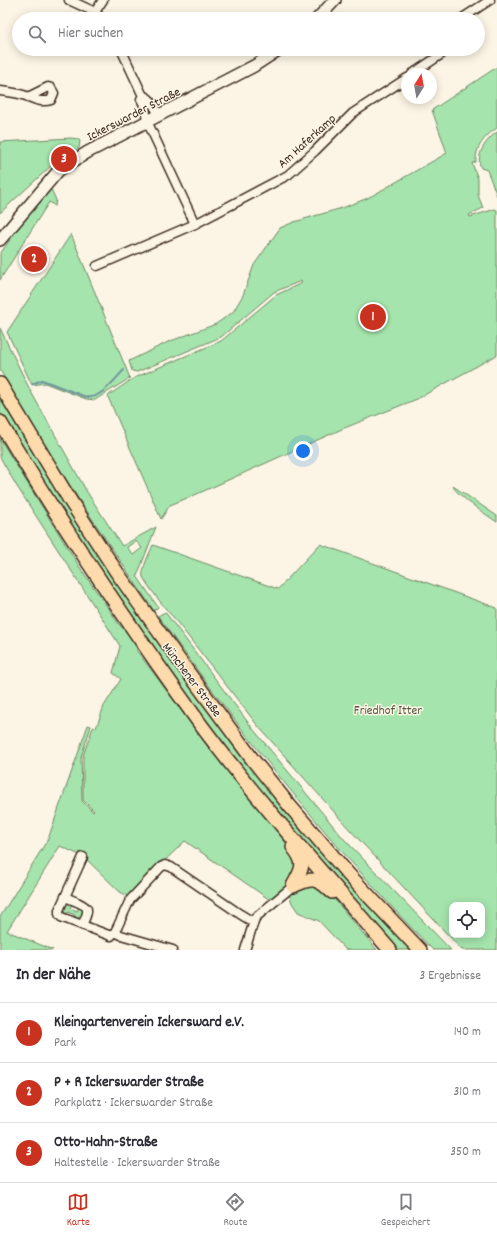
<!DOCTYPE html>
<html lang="de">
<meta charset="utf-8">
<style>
body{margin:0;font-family:Dekko,sans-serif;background:#f2f2f3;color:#2b2b33}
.controls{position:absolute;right:12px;bottom:12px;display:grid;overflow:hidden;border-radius:8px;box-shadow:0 2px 10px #0003}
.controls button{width:36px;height:36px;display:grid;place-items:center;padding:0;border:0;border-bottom:1px solid #e1e1e2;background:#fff;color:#2b2b33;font:20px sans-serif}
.compass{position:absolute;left:401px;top:68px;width:36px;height:36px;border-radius:50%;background:#fff;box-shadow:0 2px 10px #0003;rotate:11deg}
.you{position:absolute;left:303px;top:451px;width:14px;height:14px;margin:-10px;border:3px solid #fff;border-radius:50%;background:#1a73e8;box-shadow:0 0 0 6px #1a73e833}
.badge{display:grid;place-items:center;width:26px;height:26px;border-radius:50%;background:#c8321e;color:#fff;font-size:13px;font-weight:700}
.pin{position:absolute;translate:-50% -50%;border:2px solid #fff;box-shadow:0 1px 4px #0006}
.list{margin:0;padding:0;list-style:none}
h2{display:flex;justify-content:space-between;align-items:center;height:52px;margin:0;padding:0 16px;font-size:17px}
h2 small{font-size:13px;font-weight:400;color:#7c7c81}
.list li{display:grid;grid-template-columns:26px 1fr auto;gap:12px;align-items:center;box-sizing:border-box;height:60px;padding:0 16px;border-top:1px solid #e1e1e2}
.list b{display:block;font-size:15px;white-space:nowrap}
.list p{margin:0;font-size:13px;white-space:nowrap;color:#7c7c81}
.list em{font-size:13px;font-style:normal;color:#7c7c81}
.icon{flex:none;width:22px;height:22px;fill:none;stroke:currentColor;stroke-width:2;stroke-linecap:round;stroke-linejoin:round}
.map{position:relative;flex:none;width:497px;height:950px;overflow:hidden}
.search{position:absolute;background:#fff;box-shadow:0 2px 10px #0003;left:12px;right:12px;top:12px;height:44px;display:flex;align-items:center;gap:10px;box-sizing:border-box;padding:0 14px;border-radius:22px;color:#7c7c81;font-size:15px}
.sheet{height:232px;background:#fff}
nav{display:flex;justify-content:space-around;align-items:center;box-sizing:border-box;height:56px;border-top:1px solid #e1e1e2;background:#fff;font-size:11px;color:#7c7c81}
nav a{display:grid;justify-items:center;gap:2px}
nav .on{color:#c8321e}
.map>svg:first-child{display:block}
.green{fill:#a5e4ac;stroke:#708765;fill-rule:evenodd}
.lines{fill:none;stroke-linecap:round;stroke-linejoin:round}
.stream{stroke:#6f959d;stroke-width:2}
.minor-casing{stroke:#3b2a1e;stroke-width:11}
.secondary-casing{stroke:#3b2a1e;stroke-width:14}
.primary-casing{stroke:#3b2a1e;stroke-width:16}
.minor{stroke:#fcf5e5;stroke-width:8}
.secondary{stroke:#fcf5e5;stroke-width:11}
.primary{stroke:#fedbac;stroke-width:13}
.labels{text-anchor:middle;stroke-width:3;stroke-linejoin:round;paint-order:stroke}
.street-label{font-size:13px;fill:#3b2a1e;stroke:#fcf5e5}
.park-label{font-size:13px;fill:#565842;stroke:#fcf5e5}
</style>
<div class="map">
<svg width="497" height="950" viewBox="0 0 497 950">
<rect width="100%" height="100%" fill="#fcf5e5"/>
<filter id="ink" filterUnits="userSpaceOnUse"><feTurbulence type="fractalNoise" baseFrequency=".025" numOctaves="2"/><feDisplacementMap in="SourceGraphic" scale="8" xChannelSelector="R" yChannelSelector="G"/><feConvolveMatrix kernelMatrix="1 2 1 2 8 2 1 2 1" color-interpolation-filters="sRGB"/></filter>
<g filter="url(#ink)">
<g class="green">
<path d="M497,67V128C485,136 475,147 476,162L472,163L478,179V195L483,208L469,215L470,217L495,209L497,210V355L417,399L342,429L197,494L170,505L161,519L108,397L109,395L134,378L221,341L276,295L302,283L301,281L274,292L221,337L137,372L132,371L129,361L168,342L216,324L233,312L243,295L254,265L280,228L294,222L342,208L368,198L447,153L432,110Z"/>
<path d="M497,132V196L487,170L481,168C475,154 487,139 497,132Z"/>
<polygon points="71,138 78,139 80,141 79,148 51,166 0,213 0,142"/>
<polygon points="49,190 52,191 56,200 55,206 49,202 0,280 0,254 28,214"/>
<polygon points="71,234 130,378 95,400 86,399 45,383 32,385 7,332"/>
<path d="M0,328L30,390L87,492L122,546L156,527L137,576L158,607L154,611L78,498L30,423L0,370ZM136,541L142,548L133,555L127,547Z"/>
<path d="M0,394L138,611L415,950H397C304,844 212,736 132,620C88,555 47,488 5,422L0,414Z"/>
<polygon points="0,439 79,566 121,627 126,628 137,644 137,651 209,747 292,850 298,865 290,883 270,900 185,841 128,896 120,892 84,857 60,846 7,931 53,950 0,950 0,917 48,839 88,725 91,726 81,757 82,801 93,812 94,811 83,800 83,756 93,727 96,728 104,706 121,679 113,673 120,646 16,485 0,457"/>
<path d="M453,486L497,516V522C488,516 455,494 453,486Z"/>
<path d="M320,544L497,608V950H462L351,831L258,726L173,617C167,611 146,584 143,577C141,570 150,552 153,545L278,589ZM452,905H482V935H452Z"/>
<path d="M165,612L253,729L344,839L451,950H433C332,847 242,734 158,616Z"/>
<polygon points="305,884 326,889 377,950 346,950 319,921 298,912 292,903 289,894 299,886"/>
<polygon points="66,903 70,903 72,904 70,908 77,911 79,907 84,912 80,919 74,919 75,915 68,912 67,917 62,913"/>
</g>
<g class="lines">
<path class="stream" d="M32,384L42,380L86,397C100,400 115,379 124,370"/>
<defs>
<g id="minor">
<polyline points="69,0 95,12 102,19"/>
<polyline points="95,12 103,0"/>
<polyline points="461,19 490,0"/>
<polyline points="121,49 143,96 141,99 145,107 147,121 195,224 288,175 315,151 353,113 407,78"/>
<polyline points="412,74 442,54 443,49"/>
<path d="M0,91C8,92 18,93 26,96C33,99 42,103 51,100L54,93L51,88L48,87L28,97"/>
<path d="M143,96C151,97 155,108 159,115"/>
<polyline points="97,266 195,224"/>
<polyline points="83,857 59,910 59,914 61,917 111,936 115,932 130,900 161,867 165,865 171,867 240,914 253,922"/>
<path d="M65,897C70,899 86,905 87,909C88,914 84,921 82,925"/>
<polyline points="115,932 121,935 173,950"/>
<polyline points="245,950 255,918 293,886"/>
</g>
<g id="secondary">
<polyline points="317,19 335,0"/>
<polyline points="0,240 59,170 88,152 254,66 280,49"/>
</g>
<g id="primary">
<polyline points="0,384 71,502 116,571 179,660 253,760 289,805 349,875 420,950"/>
<path d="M0,422C61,525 128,624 198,721C257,801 325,875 390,950"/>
<path d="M293,886C312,877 317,877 332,892"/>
<path d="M293,886C302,869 307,864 293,847"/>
</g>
</defs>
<use href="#minor" class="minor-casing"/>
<use href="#secondary" class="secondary-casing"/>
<use href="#primary" class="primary-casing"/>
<use href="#minor" class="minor"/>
<use href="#secondary" class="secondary"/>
<use href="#primary" class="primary"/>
</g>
</g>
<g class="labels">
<g class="street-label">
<text transform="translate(133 113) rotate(-27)" y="5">Ickerswarder Straße</text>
<text transform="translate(306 140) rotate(-42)" y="5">Am Haferkamp</text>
<text transform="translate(193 679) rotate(53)" y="5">Münchener Straße</text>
</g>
<g class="park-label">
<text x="388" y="714">Friedhof Itter</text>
</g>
</g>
</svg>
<div class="controls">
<button><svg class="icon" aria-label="locate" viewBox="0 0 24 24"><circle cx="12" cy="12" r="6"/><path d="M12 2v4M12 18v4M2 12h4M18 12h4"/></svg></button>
</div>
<svg class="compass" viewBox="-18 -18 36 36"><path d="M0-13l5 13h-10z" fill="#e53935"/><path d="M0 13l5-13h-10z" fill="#7c7c81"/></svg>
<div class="you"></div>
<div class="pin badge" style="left:373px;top:317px">1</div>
<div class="pin badge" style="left:34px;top:259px">2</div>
<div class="pin badge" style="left:64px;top:159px">3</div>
<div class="search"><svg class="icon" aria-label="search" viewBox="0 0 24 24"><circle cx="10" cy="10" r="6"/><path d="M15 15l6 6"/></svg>Hier suchen</div>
</div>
<section class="sheet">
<h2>In der Nähe<small>3 Ergebnisse</small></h2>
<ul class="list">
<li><span class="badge">1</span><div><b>Kleingartenverein Ickersward e.V.</b><p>Park</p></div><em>140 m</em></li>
<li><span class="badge">2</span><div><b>P + R Ickerswarder Straße</b><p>Parkplatz · Ickerswarder Straße</p></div><em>310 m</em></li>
<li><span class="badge">3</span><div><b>Otto-Hahn-Straße</b><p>Haltestelle · Ickerswarder Straße</p></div><em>350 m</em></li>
</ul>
</section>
<nav>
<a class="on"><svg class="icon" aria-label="map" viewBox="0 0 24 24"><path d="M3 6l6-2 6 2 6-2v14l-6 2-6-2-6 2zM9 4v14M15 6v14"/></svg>Karte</a>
<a><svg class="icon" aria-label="directions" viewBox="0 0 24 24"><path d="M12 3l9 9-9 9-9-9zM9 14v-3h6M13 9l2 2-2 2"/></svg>Route</a>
<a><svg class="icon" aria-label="saved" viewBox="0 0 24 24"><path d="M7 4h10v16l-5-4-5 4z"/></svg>Gespeichert</a>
</nav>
